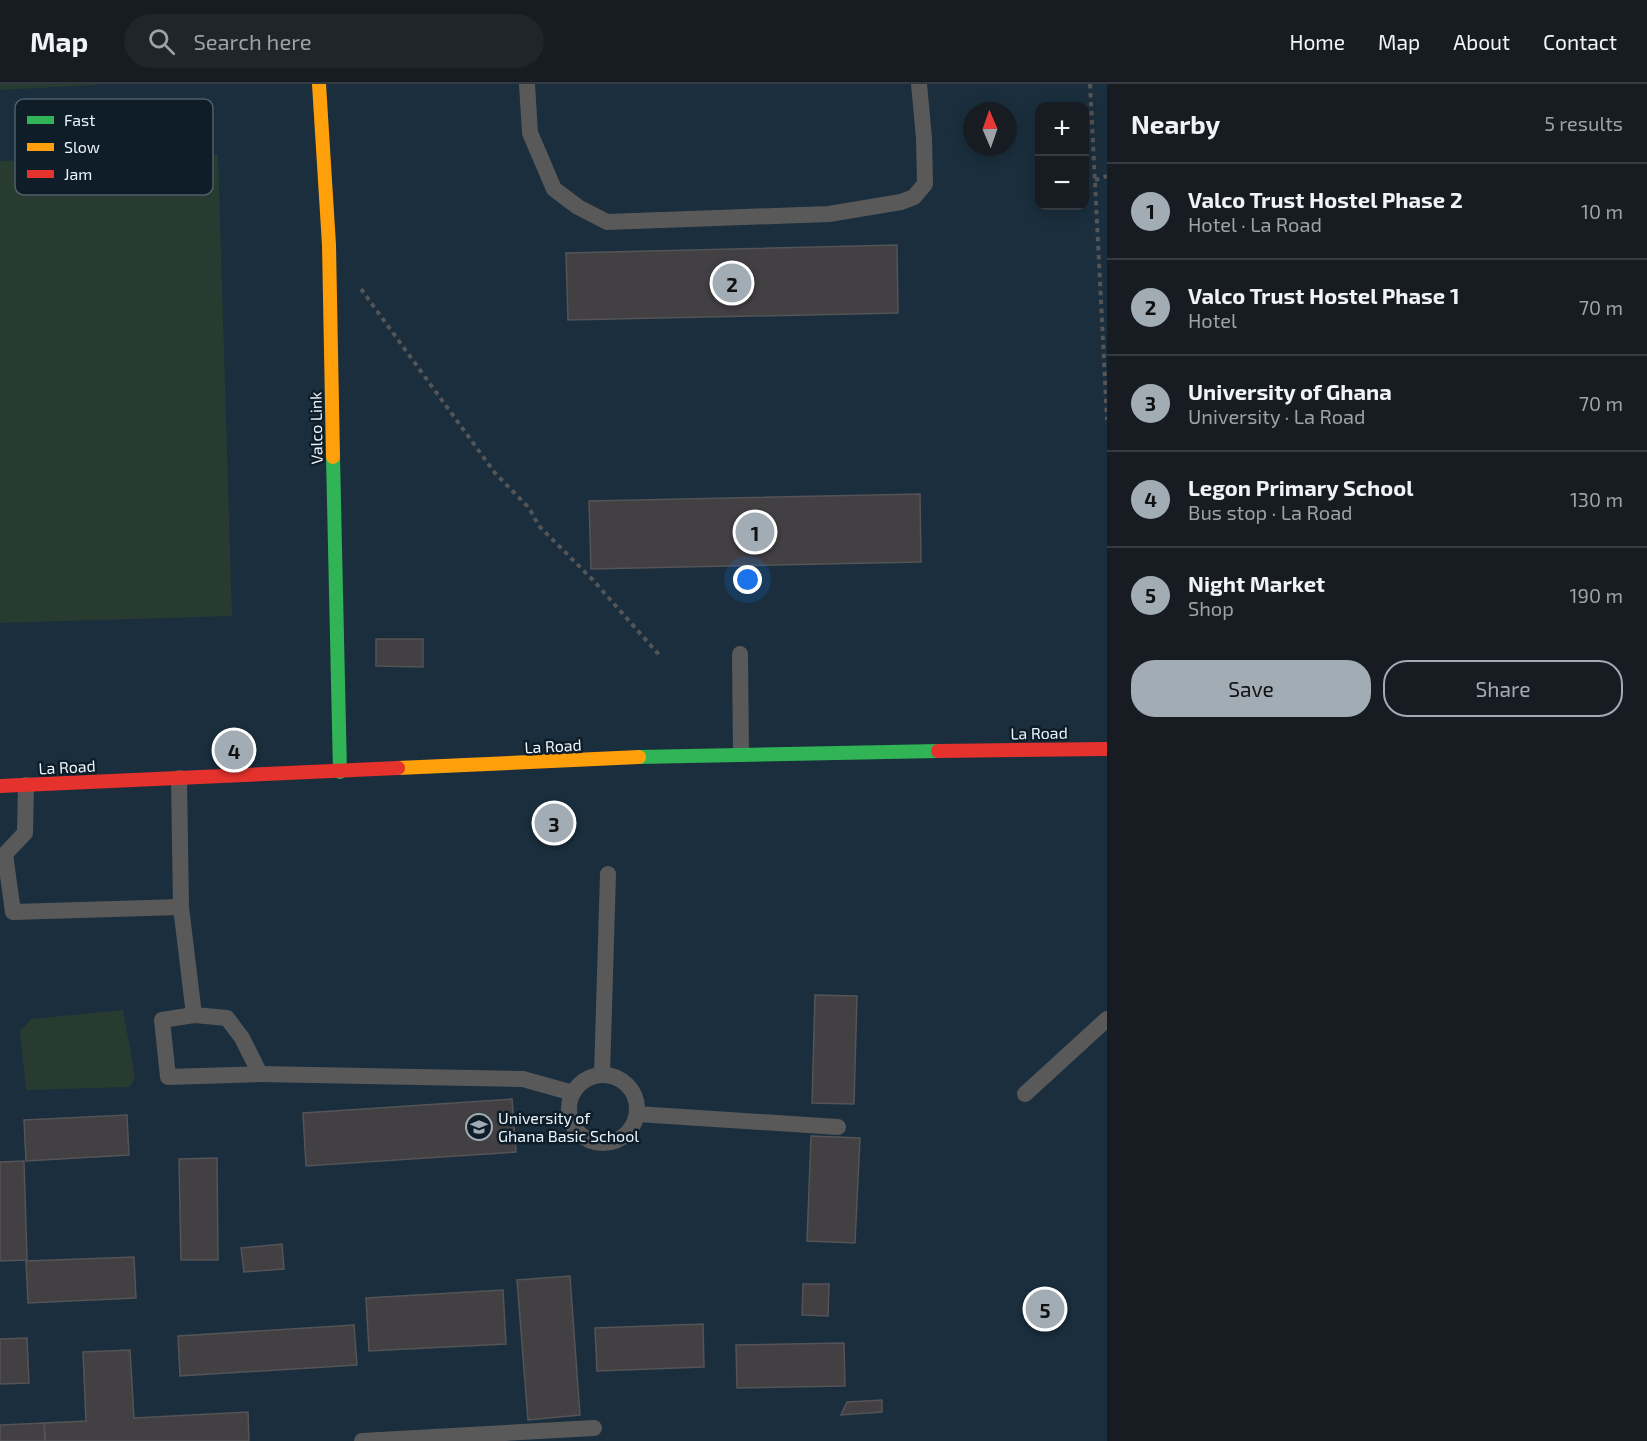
<!DOCTYPE html>
<meta charset="utf-8">
<style>
body{margin:0;font-family:"Exo 2",sans-serif;background:#1f252a;color:#f1f3f6}
.controls{position:absolute;right:18px;top:18px;display:grid;overflow:hidden;border-radius:12px;box-shadow:0 3px 15px #0003}
.controls button{width:54px;height:54px;display:grid;place-items:center;padding:0;border:0;border-bottom:2px solid #353a40;background:#161c22;color:#f1f3f6;font:30px sans-serif}
.compass{position:absolute;left:963px;top:18px;width:54px;height:54px;border-radius:50%;background:#161c22;box-shadow:0 3px 15px #0003;rotate:358deg}
.you{position:absolute;left:748px;top:496px;width:21px;height:21px;margin:-15px;border:4px solid #fff;border-radius:50%;background:#1a73e8;box-shadow:0 0 0 9px #1a73e833}
.badge{display:grid;place-items:center;width:39px;height:39px;border-radius:50%;background:#a2acb4;color:#111;font-size:20px;font-weight:700}
.pin{position:absolute;translate:-50% -50%;border:3px solid #fff;box-shadow:0 2px 6px #0006}
.list{margin:0;padding:0;list-style:none}
h2{display:flex;justify-content:space-between;align-items:center;height:78px;margin:0;padding:0 24px;font-size:26px}
h2 small{font-size:20px;font-weight:400;color:#9ea1a5}
.list li{display:grid;grid-template-columns:39px 1fr auto;gap:18px;align-items:center;box-sizing:border-box;height:96px;padding:0 24px;border-top:2px solid #353a40}
.list b{display:block;font-size:22px;white-space:nowrap}
.list p{margin:0;font-size:20px;white-space:nowrap;color:#9ea1a5}
.list em{font-size:20px;font-style:normal;color:#9ea1a5}
.actions{display:flex;gap:12px;padding:18px 24px}
.actions a{flex:1;padding:14px 0;border:2px solid #a2acb4;border-radius:24px;text-align:center;font-size:21px;color:#a2acb4}
.actions .main{background:#a2acb4;color:#111}
.icon{flex:none;width:33px;height:33px;fill:none;stroke:currentColor;stroke-width:2;stroke-linecap:round;stroke-linejoin:round}
.map{position:relative;flex:none;width:1107px;height:1357px;overflow:hidden}
header{display:flex;align-items:center;gap:36px;box-sizing:border-box;height:84px;padding:0 30px;background:#161c22;border-bottom:2px solid #353a40}
header strong{font-size:28px}
nav{display:flex;gap:33px;margin-inline-start:auto;font-size:21px}
.search{width:420px;height:54px;background:#1f252a;display:flex;align-items:center;gap:15px;box-sizing:border-box;padding:0 21px;border-radius:33px;color:#9ea1a5;font-size:22px}
main{display:flex}
aside{flex:1;background:#161c22}
.map>svg:first-child{display:block}
.built{fill:#1a2e3d;fill-rule:evenodd}
.green{fill:#273b30}
.building{fill:#434043;stroke:#545356;stroke-width:1.5}
.lines{fill:none;stroke-linecap:round;stroke-linejoin:round}
.path{stroke:#545557;stroke-width:4;stroke-dasharray:4.5 4.5;stroke-linecap:butt}
.lane{stroke:#5a5959;stroke-width:16}
.fast{stroke:#30b455;stroke-width:14}
.slow{stroke:#ff9f0a;stroke-width:14}
.jam{stroke:#e5322d;stroke-width:14}
.labels{text-anchor:middle;stroke-width:5;stroke-linejoin:round;paint-order:stroke}
.street-label{font-size:16px;fill:#eaf4fc;stroke:#0e1d28}
.poi-label{font-size:16px;fill:#eaf4fc;stroke:#0e1d28;text-anchor:start}
.key{fill:#0e1d28;stroke:#505e68;stroke-width:1.5}
.key-label{font-size:16px;fill:#eaf4fc}
</style>
<header>
<strong>Map</strong>
<div class="search"><svg class="icon" aria-label="search" viewBox="0 0 24 24"><circle cx="10" cy="10" r="6"/><path d="M15 15l6 6"/></svg>Search here</div>
<nav><a>Home</a><a>Map</a><a>About</a><a>Contact</a></nav>
</header>
<main>
<div class="map">
<svg width="1107" height="1357" viewBox="0 0 1107 1357">
<rect width="100%" height="100%" fill="#1d252d"/>
<path class="built" d="M0,0H1107V1357H0ZM1040,22H1084V122H1040ZM972,27H1008V63H972Z"/>
<g class="green">
<polygon points="0,0 95,0 95,1 0,6"/>
<polygon points="218,70 232,532 0,539 0,77"/>
<polygon points="123,926 135,993 130,1003 26,1006 20,947 31,935"/>
</g>
<g class="building">
<polygon points="897,161 898,229 568,236 566,169"/>
<polygon points="920,410 921,478 591,485 589,417"/>
<polygon points="376,555 423,555 423,583 376,582"/>
<polygon points="815,911 857,912 854,1020 812,1019"/>
<polygon points="512,1015 516,1068 306,1082 303,1029"/>
<polygon points="127,1031 129,1071 26,1077 24,1036"/>
<polygon points="811,1052 860,1054 855,1159 807,1157"/>
<polygon points="217,1074 218,1176 181,1176 179,1075"/>
<polygon points="24,1077 27,1176 0,1177 0,1078"/>
<polygon points="282,1160 284,1185 244,1188 241,1164"/>
<polygon points="134,1173 136,1214 28,1219 26,1177"/>
<polygon points="570,1192 580,1331 528,1336 517,1196"/>
<polygon points="803,1200 829,1200 828,1232 802,1231"/>
<polygon points="503,1206 506,1260 369,1267 366,1214"/>
<polygon points="703,1240 704,1283 597,1287 595,1244"/>
<polygon points="354,1241 357,1281 180,1292 178,1252"/>
<polygon points="27,1254 29,1299 0,1300 0,1255"/>
<polygon points="844,1259 845,1302 737,1304 736,1261"/>
<polygon points="130,1266 134,1334 248,1328 249,1357 45,1357 44,1339 86,1337 83,1268"/>
<polygon points="882,1316 882,1328 841,1331 847,1318"/>
<polygon points="44,1339 45,1357 0,1357 0,1341"/>
</g>
<g class="lines">
<g class="path">
<polyline points="1090,0 1107,336"/>
<polyline points="1095,96 1107,92"/>
<polyline points="361,205 495,389 529,424 539,442 593,496 661,573"/>
</g>
<g class="lane">
<polyline points="527,0 530,49 554,105 578,123 607,138 829,130 901,118 914,113 925,100 924,54 919,0"/>
<polyline points="740,570 741,670"/>
<polyline points="179,694 181,823"/>
<polyline points="26,701 25,749 5,770 13,828 181,823 194,931"/>
<polygon points="194,931 227,934 242,954 260,990 168,993 162,936"/>
<polyline points="260,990 523,995 573,1009"/>
<polyline points="602,991 608,790"/>
<circle cx="603" cy="1025" r="34"/>
<polyline points="1025,1010 1107,935"/>
<polyline points="637,1030 838,1043"/>
<polyline points="362,1357 594,1344"/>
</g>
<g class="fast">
<polyline points="333,373 340,688"/>
<polyline points="639,673 938,667"/>
</g>
<g class="slow">
<polyline points="319,0 329,161 333,373"/>
<polyline points="398,684 639,673"/>
</g>
<g class="jam">
<polyline points="938,667 1107,665"/>
<polyline points="0,702 398,684"/>
</g>
</g>
<defs>
<symbol id="school-ring" viewBox="-11 -11 22 22"><circle r="9.5" fill="#0e1d28" stroke="#a2acb4" stroke-width="1.5"/><path d="M0-5L7-2L0 1L-7-2ZM-4 1L0 2.5L4 1V4Q0 6-4 4Z" fill="#a2acb4"/></symbol>
</defs>
<g fill-rule="evenodd">
<use href="#school-ring" x="464" y="1028" width="30" height="30"/>
</g>
<g class="labels">
<g class="street-label">
<text transform="translate(316 344) rotate(-91)" y="6">Valco Link</text>
<text transform="translate(1039 649) rotate(-1)" y="6">La Road</text>
<text transform="translate(553 662) rotate(-3)" y="6">La Road</text>
<text transform="translate(67 683) rotate(-3)" y="6">La Road</text>
</g>
<g class="poi-label">
<text x="498" y="1040">University of<tspan x="498" dy="18">Ghana Basic School</tspan></text>
</g>
</g>
<rect x="15" y="15" width="198" height="96" rx="9" class="key"/>
<rect x="27" y="32" width="27" height="8" fill="#30b455"/>
<rect x="27" y="59" width="27" height="8" fill="#ff9f0a"/>
<rect x="27" y="86" width="27" height="8" fill="#e5322d"/>
<g class="key-label">
<text x="64" y="42">Fast</text>
<text x="64" y="69">Slow</text>
<text x="64" y="96">Jam</text>
</g>
</svg>
<div class="controls">
<button>+</button>
<button>−</button>
</div>
<svg class="compass" viewBox="-18 -18 36 36"><path d="M0-13l5 13h-10z" fill="#e53935"/><path d="M0 13l5-13h-10z" fill="#9ea1a5"/></svg>
<div class="you"></div>
<div class="pin badge" style="left:755px;top:448px">1</div>
<div class="pin badge" style="left:732px;top:199px">2</div>
<div class="pin badge" style="left:554px;top:739px">3</div>
<div class="pin badge" style="left:234px;top:666px">4</div>
<div class="pin badge" style="left:1045px;top:1225px">5</div>
</div>
<aside>
<h2>Nearby<small>5 results</small></h2>
<ul class="list">
<li><span class="badge">1</span><div><b>Valco Trust Hostel Phase 2</b><p>Hotel · La Road</p></div><em>10 m</em></li>
<li><span class="badge">2</span><div><b>Valco Trust Hostel Phase 1</b><p>Hotel</p></div><em>70 m</em></li>
<li><span class="badge">3</span><div><b>University of Ghana</b><p>University · La Road</p></div><em>70 m</em></li>
<li><span class="badge">4</span><div><b>Legon Primary School</b><p>Bus stop · La Road</p></div><em>130 m</em></li>
<li><span class="badge">5</span><div><b>Night Market</b><p>Shop</p></div><em>190 m</em></li>
</ul>
<div class="actions"><a class="main">Save</a><a>Share</a></div>
</aside>
</main>
